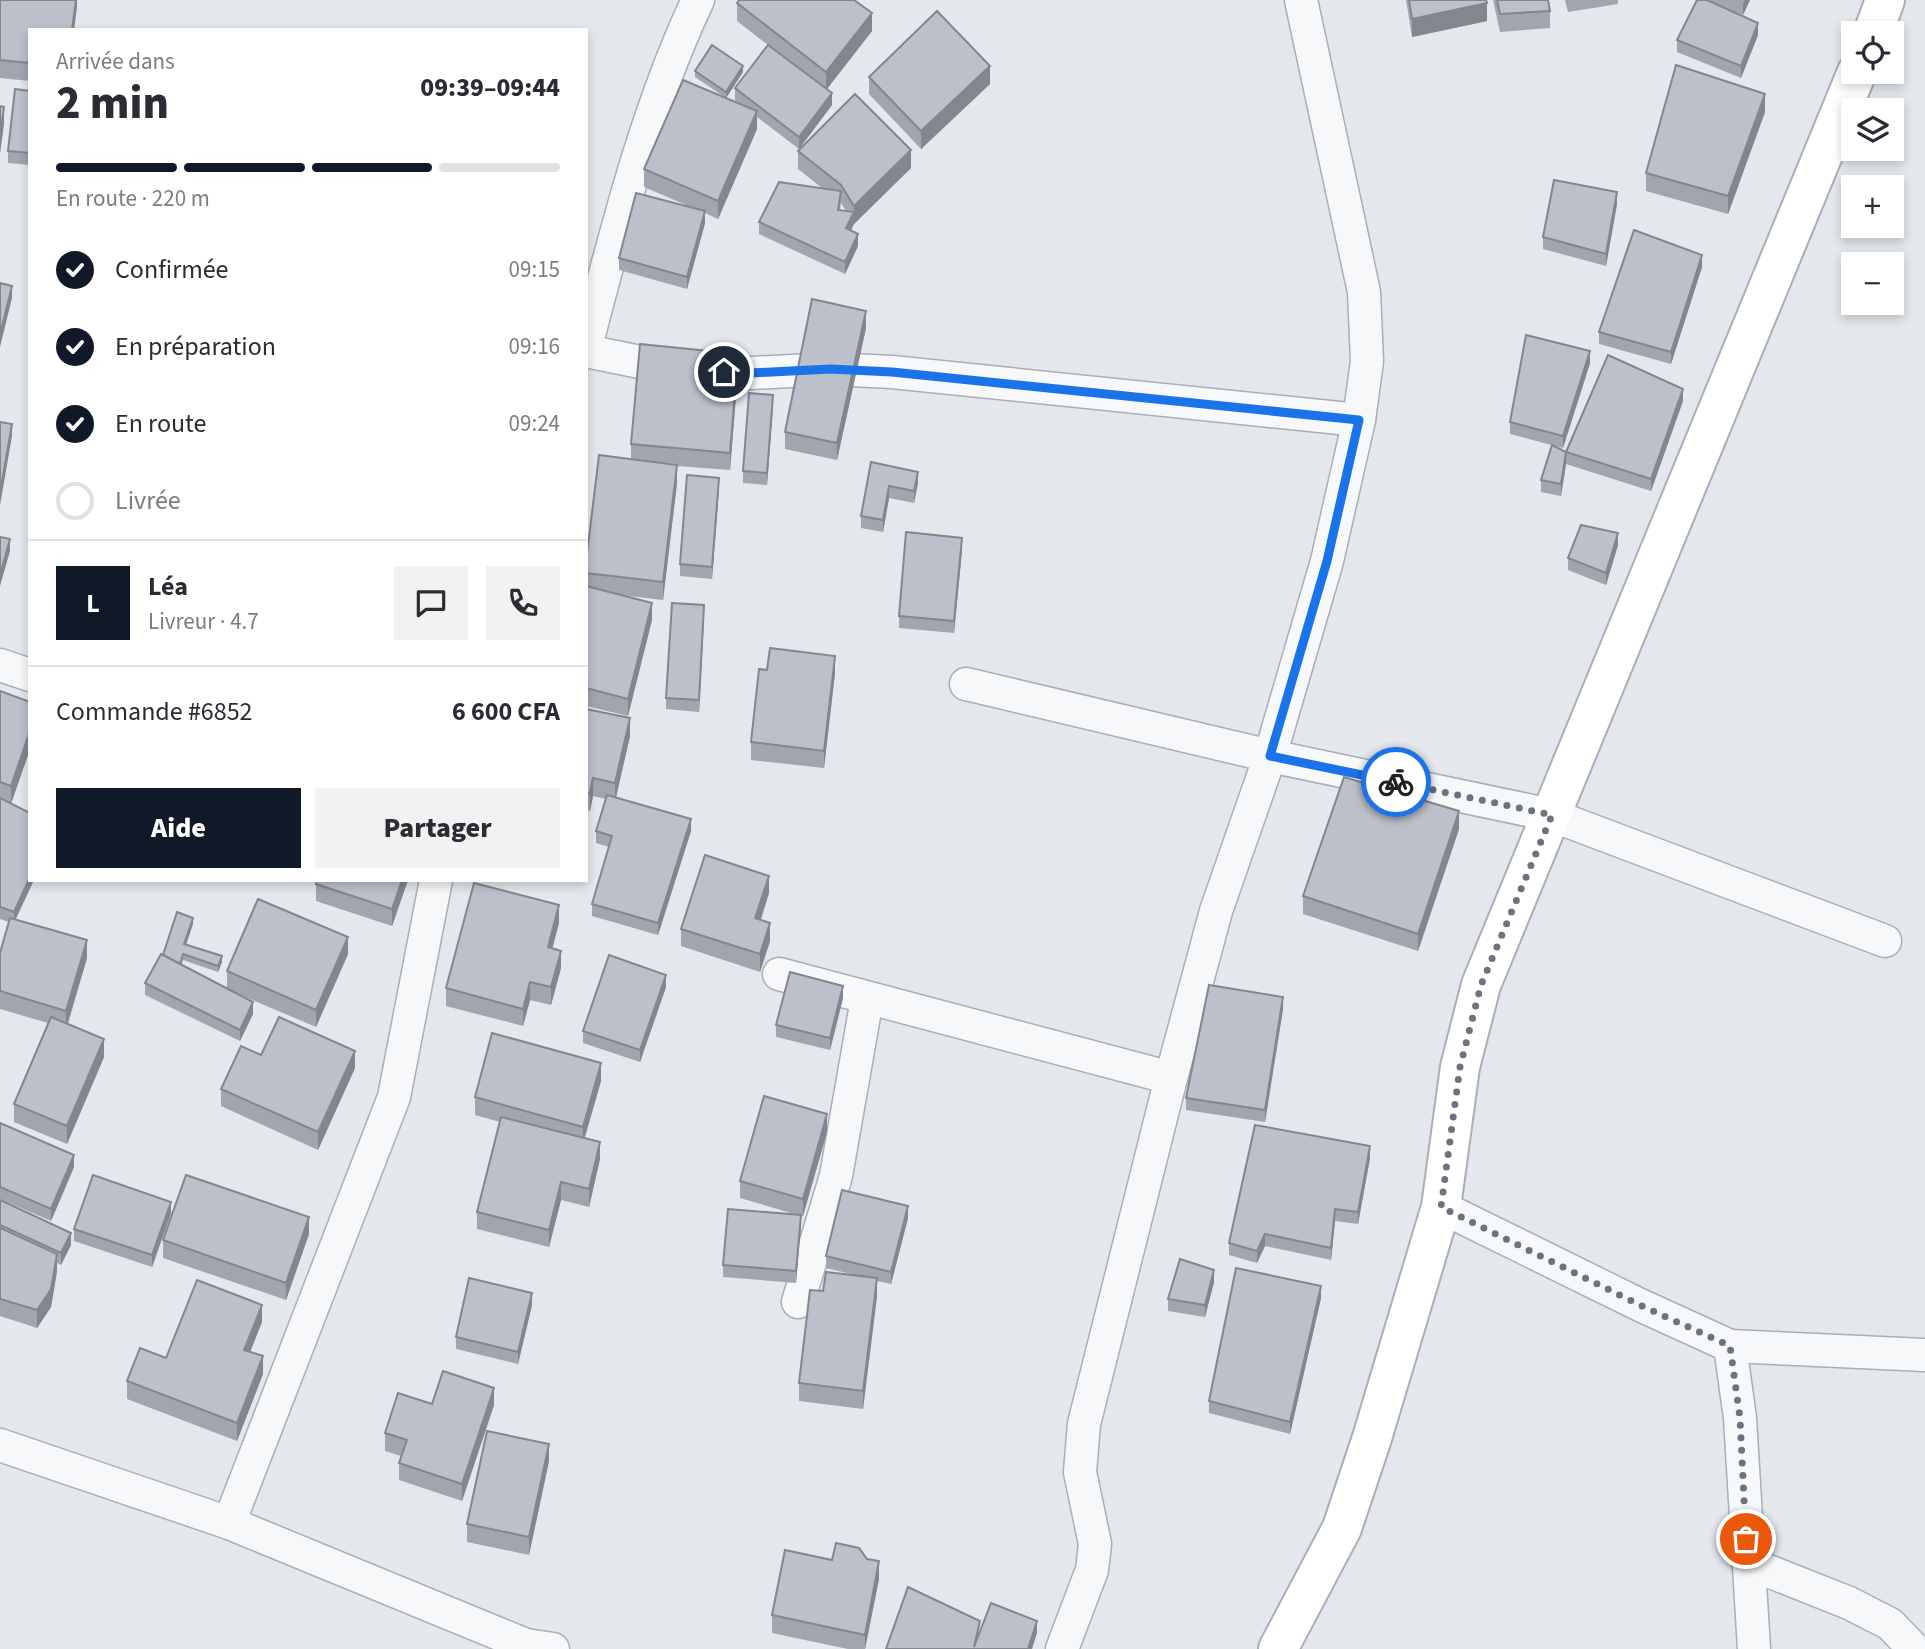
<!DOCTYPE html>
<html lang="fr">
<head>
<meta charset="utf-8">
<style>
	body { margin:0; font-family:"Source Sans 3",sans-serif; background:#f2f2f3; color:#2b2b33; height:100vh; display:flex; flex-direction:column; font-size:26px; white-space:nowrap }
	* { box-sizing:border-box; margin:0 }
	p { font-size:23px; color:#7c7c81 }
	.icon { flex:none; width:38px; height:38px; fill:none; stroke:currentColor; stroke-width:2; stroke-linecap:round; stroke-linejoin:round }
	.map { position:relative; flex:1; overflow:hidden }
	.details { position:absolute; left:28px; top:28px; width:560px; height:854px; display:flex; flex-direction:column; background:#fff; border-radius:0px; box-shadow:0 4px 10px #0003 }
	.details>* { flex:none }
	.tools { position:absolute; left:1841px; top:21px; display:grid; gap:14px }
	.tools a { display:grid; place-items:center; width:63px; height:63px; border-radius:0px; background:#fff; box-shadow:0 4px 10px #0003; font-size:35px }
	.pin { position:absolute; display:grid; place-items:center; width:60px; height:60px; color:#fff; margin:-30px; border:4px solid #fff; border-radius:50%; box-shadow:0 2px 7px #0007 }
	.courier { position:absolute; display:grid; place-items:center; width:70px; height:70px; margin:-35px; border:5px solid #1a73e8; border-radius:50%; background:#fff; color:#222; box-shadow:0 2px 9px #0007 }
	.summary em { font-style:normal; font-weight:800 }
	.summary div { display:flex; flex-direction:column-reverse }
	.summary { display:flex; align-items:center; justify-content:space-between; height:119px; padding:0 28px }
	h1 { font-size:46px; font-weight:800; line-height:52px }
	.bar { display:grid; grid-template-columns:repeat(4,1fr); gap:10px 7px; align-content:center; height:84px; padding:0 28px }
	.bar i { height:9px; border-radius:5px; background:#e1e1e2 }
	.bar .active { background:#111827 }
	.bar p { grid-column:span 4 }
	.line { display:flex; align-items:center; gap:18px; padding:0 28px; border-top:2px solid #e1e1e2 }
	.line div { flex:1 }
	.round { display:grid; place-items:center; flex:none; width:74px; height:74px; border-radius:0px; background:#f2f2f3 }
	ol { padding:0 28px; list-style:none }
	li { display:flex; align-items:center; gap:21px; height:77px }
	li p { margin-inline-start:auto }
	li .icon { padding:7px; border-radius:50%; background:#111827; color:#fff; stroke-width:4 }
	li:last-child { color:#7c7c81 }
	li i { width:38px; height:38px; border:4px solid #e1e1e2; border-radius:50% }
	.button { display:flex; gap:14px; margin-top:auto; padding:14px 28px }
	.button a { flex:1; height:80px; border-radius:0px; background:#111827; color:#fff; font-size:28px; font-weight:800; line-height:80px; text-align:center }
	.button a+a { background:#f2f2f3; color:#2b2b33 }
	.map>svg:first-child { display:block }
</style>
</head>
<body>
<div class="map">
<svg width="1925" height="1649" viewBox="0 0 1925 1649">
	<rect width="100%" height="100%" fill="#e4e7ec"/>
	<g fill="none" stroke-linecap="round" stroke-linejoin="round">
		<defs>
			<g id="street">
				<path d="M586,346C617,229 646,110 698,0"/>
				<path d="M586,351L640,362L709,372L751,373L830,369L892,372L1359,420"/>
				<path d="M0,665L30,675"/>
				<path d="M966,684L1270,756L1551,815L1885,941"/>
				<path d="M779,974L1171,1078"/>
				<path d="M1441,1207L1640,1305L1730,1346L1740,1418L1754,1649"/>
				<path d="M798,1302L836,1176L867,999"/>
				<path d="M1730,1346L1925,1355"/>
				<path d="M0,1445L229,1523L526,1645L553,1649"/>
				<path d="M229,1523L394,1097L436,880"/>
				<path d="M1748,1563L1849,1603L1890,1624L1914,1649"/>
				<path d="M1062,1649L1092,1570L1095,1544L1080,1472L1084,1424L1171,1078L1216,911L1270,756L1327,561L1359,420L1367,361L1364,292L1301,0"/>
			</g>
			<g id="secondary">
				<path d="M1873,33L1885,0"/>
				<path d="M1278,1649L1342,1528L1372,1438L1441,1207L1460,1067L1481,985L1857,72"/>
			</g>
		</defs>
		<use href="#street" stroke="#a9aeb7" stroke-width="35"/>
		<use href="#secondary" stroke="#a9aeb7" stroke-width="42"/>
		<use href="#street" stroke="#f7f8fa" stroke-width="32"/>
		<use href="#secondary" stroke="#fff" stroke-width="38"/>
	</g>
	<g fill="#a1a5ae" fill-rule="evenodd">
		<path d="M0,0H77V7L30,30V81L0,78Z"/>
		<path d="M1406,0H1486L1487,21L1412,37Z"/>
		<path d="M1493,0H1548L1550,11V28L1500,32Z"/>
		<path d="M1565,0H1618V4L1568,12Z"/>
		<path d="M1697,0H1750L1743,15L1726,8L1758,35L1741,78L1677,52V40Z"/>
		<path d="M737,3L872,31L827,89L832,105L799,149L757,117V129L718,219L705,213V223L687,289L619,270V258L693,208L644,187V169L740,104L735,100V88L768,45L737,21Z"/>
		<path d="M695,71L743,72L726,98L695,77Z"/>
		<path d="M869,77L990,84L921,149L869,94Z"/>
		<path d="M30,91V165L8,163V151Z"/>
		<path d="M1765,112L1728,214L1646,191V173Z"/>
		<path d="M798,151L911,168L854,224L851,230L858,246L845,274L759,234V222L822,188L798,169ZM841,203L846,211L840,210Z"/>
		<path d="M1617,204L1606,266L1543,249V237Z"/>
		<path d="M1702,267L1671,364L1599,344V332Z"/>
		<path d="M866,328L837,460L785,449V432Z"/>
		<path d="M1590,363L1563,448L1510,434V422Z"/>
		<path d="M738,371L730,470L677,466V483L663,600L621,595L652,620L628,716L586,706V562L631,459V444Z"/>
		<path d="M1683,401L1651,491L1566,464L1561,496L1541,492V480L1566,452Z"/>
		<path d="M773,406L767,485L743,483V471Z"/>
		<path d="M871,462L918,483L914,503L889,498L883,532L861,528V516Z"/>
		<path d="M719,489L712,579L680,576V564Z"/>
		<path d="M1618,545L1606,585L1568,570V558Z"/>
		<path d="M962,550L954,633L899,628V616Z"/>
		<path d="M704,617L699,712L666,709V698Z"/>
		<path d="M835,673L824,768L751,760V742Z"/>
		<path d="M0,691L30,702V749L11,803L15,920L87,958L68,1024L104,1057L67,1144L14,1122V1104L48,1023L0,1009V953L9,922L0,919Z"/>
		<path d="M586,709L630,736L616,798L691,831L658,935L592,916V904L609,847L596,843V831L606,799L593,796L590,811L586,810Z"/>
		<path d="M1459,829L1418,951L1303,914V896Z"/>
		<path d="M317,880H408L392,926L316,901V884Z"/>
		<path d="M769,893L761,920L770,941L760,972L681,946V929Z"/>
		<path d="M559,923L552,948L561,968L551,1005L530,1000L523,1026L446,1006V988Z"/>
		<path d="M193,924L186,945L222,962L218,972L183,960L182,965L227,988V971L348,954L316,1027L236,993L253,1014L240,1041L145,995V983L163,955Z"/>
		<path d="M666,987L640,1062L583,1043V1031Z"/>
		<path d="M843,998L830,1050L776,1037V1025Z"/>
		<path d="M1283,1009L1265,1122L1186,1110V1098Z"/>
		<path d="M261,1055L355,1068L318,1150L221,1106V1089Z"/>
		<path d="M601,1081L584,1138L600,1159L589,1207L561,1200L549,1247L477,1229V1212L500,1122L475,1115V1097Z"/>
		<path d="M0,1123L74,1167L51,1221L0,1199Z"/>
		<path d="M827,1132L803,1216H801L796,1283L723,1277V1265L798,1215L740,1198V1181Z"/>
		<path d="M1370,1158L1358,1224L1335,1221L1331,1260L1265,1246L1257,1263L1229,1255V1243Z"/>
		<path d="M0,1200L71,1245L61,1265L57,1263V1271L51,1307L37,1328L0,1316Z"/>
		<path d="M171,1213L152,1267L74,1241V1229Z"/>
		<path d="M908,1218L891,1284L877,1281V1296L863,1409L799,1401V1383L823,1291L855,1275L826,1268V1256Z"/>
		<path d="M309,1234L286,1300L163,1258V1240Z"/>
		<path d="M1214,1282L1205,1317L1168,1311V1299Z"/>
		<path d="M1321,1298L1290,1434L1209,1413V1401Z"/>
		<path d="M532,1305L518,1364L456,1349V1337Z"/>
		<path d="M262,1322L250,1352L263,1374L237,1441L127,1399V1381L166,1358Z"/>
		<path d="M432,1404L494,1405L462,1501L399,1480V1463L401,1456L385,1451V1433Z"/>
		<path d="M549,1461L529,1555L467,1542V1524Z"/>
		<path d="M832,1560L879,1579L865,1649H848L772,1633V1615Z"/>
	</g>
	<g fill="#83868d">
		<path d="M76,0H77V7L74,30H72Z"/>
		<path d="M1745,0H1750L1743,15V3Z"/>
		<path d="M1487,3V21L1412,37V19Z"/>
		<path d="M872,13V31L826,90V72Z"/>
		<path d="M1758,23V35L1741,78V66Z"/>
		<path d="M743,66V72L726,98V92Z"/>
		<path d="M990,66V84L921,149V131Z"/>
		<path d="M832,93V105L799,149V137Z"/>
		<path d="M1765,94V112L1728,214V196Z"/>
		<path d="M4,107V124L0,154V137Z"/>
		<path d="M757,111V129L718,219V201Z"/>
		<path d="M911,150V168L854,224V206Z"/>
		<path d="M1617,192V204L1606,266V254Z"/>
		<path d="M705,211V223L687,289V277Z"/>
		<path d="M854,212V224L846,240V228Z"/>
		<path d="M858,234V246L845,274V262Z"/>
		<path d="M1702,255V267L1671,364V352Z"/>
		<path d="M12,286V298L0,347V335Z"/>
		<path d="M866,311V328L837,460V443Z"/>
		<path d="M1590,351V363L1563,448V436Z"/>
		<path d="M738,354V371L730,470V453Z"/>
		<path d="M1683,389V401L1651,491V479Z"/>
		<path d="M773,395V406L767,485V473Z"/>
		<path d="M12,424V436L0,505V493Z"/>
		<path d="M1566,452V464L1561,496V484Z"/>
		<path d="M677,465V483L663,600V582Z"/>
		<path d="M918,472V483L914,503V491Z"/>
		<path d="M719,478V489L712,579V567Z"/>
		<path d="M889,486V498L883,532V520Z"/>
		<path d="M1618,533V545L1606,585V573Z"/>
		<path d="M962,538V550L954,633V621Z"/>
		<path d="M10,539V551L0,586V575Z"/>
		<path d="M652,603V620L628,716V699Z"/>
		<path d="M704,605V617L699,712V700Z"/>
		<path d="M835,656V673L824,768V751Z"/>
		<path d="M630,718V736L615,801V783Z"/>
		<path d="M30,731V749L11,804V786Z"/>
		<path d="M593,778V796L590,811V793Z"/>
		<path d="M1459,811V829L1418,951V934Z"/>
		<path d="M691,819V831L658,935V923Z"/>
		<path d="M769,876V893L755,936V918Z"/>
		<path d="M30,877V880H34L14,923V912Z"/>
		<path d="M402,880H408L392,926V909Z"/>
		<path d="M559,905V923L548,965V947Z"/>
		<path d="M193,918V924L184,950V944Z"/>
		<path d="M770,923V941L760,972V954Z"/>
		<path d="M348,937V954L316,1027V1010Z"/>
		<path d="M87,940V958L66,1028V1011Z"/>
		<path d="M561,951V968L551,1005V987Z"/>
		<path d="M222,956V962L218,972V966Z"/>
		<path d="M666,975V987L640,1062V1050Z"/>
		<path d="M530,982V1000L523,1026V1009Z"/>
		<path d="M843,986V998L830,1050V1038Z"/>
		<path d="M1283,997V1009L1265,1122V1110Z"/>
		<path d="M253,1002V1014L240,1041V1030Z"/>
		<path d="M104,1039V1057L67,1144V1126Z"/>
		<path d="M355,1051V1068L318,1150V1132Z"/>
		<path d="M601,1063V1081L583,1144V1127Z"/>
		<path d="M827,1114V1132L803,1216V1199Z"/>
		<path d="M600,1142V1159L589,1207V1189Z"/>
		<path d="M1370,1146V1158L1358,1224V1212Z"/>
		<path d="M74,1155V1167L51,1221V1209Z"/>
		<path d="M561,1182V1200L549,1247V1230Z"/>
		<path d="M171,1202V1213L152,1267V1255Z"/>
		<path d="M908,1206V1218L891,1284V1272Z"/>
		<path d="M1335,1209V1221L1331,1260V1248Z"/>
		<path d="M801,1215V1227L796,1283V1271Z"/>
		<path d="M309,1217V1234L286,1300V1283Z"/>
		<path d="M71,1233V1245L61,1265V1253Z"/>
		<path d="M1265,1234V1246L1257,1263V1251Z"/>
		<path d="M57,1254V1271L51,1307L37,1328V1310Z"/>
		<path d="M1214,1270V1282L1205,1317V1305Z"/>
		<path d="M877,1278V1296L863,1409V1391Z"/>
		<path d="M1321,1286V1298L1290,1434V1422Z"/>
		<path d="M532,1293V1305L518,1364V1352Z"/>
		<path d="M262,1305V1322L244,1367V1350Z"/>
		<path d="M263,1356V1374L237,1441V1423Z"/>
		<path d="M494,1388V1405L462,1501V1484Z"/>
		<path d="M549,1444V1461L529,1555V1537Z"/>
		<path d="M879,1561V1579L865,1649V1635Z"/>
		<path d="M1037,1621V1633L1032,1649H1028Z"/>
	</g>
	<g fill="#bbc0ca" stroke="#83868d" stroke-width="2">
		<path d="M0,0H76L72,30H30V63L0,60Z"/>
		<path d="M739,0H854L872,13L826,72L737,3Z"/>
		<path d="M1409,0H1486L1487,3L1412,19Z"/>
		<path d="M1497,0H1548L1550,11L1500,14Z"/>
		<path d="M1697,0H1707L1758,23L1741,66L1677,40Z"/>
		<path d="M937,11L990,66L921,131L869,77Z"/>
		<path d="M712,45L743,66L726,92L695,71Z"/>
		<path d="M768,45L832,93L799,137L735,88Z"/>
		<path d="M1676,65L1765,94L1728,196L1646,173Z"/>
		<path d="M683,80L757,111L718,201L644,169Z"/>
		<path d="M15,89L30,91V153L8,151Z"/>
		<path d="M855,94L911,150L854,206L841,185L798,151Z"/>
		<path d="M0,106L4,107L0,137Z"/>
		<path d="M1554,180L1617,192L1606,254L1543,237Z"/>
		<path d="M779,182L841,191L838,210L854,212L846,228L858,234L845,262L759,222Z"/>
		<path d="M636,193L705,211L687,277L619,258Z"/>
		<path d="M1634,230L1702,255L1671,352L1599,332Z"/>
		<path d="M0,283L12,286L0,335Z"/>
		<path d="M812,299L866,311L837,443L785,432Z"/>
		<path d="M1526,335L1590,351L1563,436L1510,422Z"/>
		<path d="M640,344L738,354L730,453L631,444Z"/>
		<path d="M1608,355L1683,389L1651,479L1566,452Z"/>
		<path d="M749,393L773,395L767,473L743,471Z"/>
		<path d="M0,422L12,424L0,493Z"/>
		<path d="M1552,445L1566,452L1561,484L1541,480Z"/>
		<path d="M599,455L677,465L663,582L586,573V562Z"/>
		<path d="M871,462L918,472L914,491L889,486L883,520L861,516Z"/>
		<path d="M687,475L719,478L712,567L680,564Z"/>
		<path d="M1581,525L1618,533L1606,573L1568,558Z"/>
		<path d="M906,532L962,538L954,621L899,616Z"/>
		<path d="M0,537L10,539L0,575Z"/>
		<path d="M586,586L652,603L628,699L586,688Z"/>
		<path d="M672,603L704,605L699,700L666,698Z"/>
		<path d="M770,648L835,656L824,751L751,742L759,669L767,670Z"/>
		<path d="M0,691L30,702V731L11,786L0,782Z"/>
		<path d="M586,709L630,718L615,783L593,778L590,793L586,792Z"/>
		<path d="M1344,777L1459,811L1418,934L1303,896Z"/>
		<path d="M607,795L691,819L658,923L592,904L612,836L596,831Z"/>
		<path d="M0,798L30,813V877L14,912L0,907Z"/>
		<path d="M705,855L769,876L755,918L770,923L760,954L681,929Z"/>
		<path d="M317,880H402L392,909L316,884Z"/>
		<path d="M474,883L559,905L548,947L561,951L551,987L530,982L523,1009L446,988Z"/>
		<path d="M258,899L348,937L316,1010L227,971Z"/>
		<path d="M177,912L193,918L184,944L222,956L218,966L183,954L180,964L163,955Z"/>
		<path d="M10,918L87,940L66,1011L0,991V953Z"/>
		<path d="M161,954L253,1002L240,1030L145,983Z"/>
		<path d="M609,955L666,975L640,1050L583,1031Z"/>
		<path d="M790,972L843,986L830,1038L776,1025Z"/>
		<path d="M1209,985L1283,997L1265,1110L1186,1098Z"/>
		<path d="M51,1017L104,1039L67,1126L14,1104Z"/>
		<path d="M279,1017L355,1051L318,1132L221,1089L241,1046L261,1055Z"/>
		<path d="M492,1033L601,1063L583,1127L475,1097Z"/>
		<path d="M764,1096L827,1114L803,1199L740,1181Z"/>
		<path d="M501,1117L600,1142L589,1189L561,1182L549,1230L477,1212Z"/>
		<path d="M0,1123L74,1155L51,1209L0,1187Z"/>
		<path d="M1255,1125L1370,1146L1358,1212L1335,1209L1331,1248L1265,1234L1257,1251L1229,1243Z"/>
		<path d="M93,1175L171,1202L152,1255L74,1229Z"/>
		<path d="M186,1175L309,1217L286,1283L163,1240Z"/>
		<path d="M842,1190L908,1206L891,1272L826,1256Z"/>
		<path d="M0,1200L71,1233L61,1253L0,1225Z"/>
		<path d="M728,1209L801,1215L796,1271L723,1265Z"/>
		<path d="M0,1228L57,1254L51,1289L37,1310L0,1299Z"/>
		<path d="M1180,1259L1214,1270L1205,1305L1168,1299Z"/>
		<path d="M1236,1268L1321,1286L1290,1422L1209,1401Z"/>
		<path d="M826,1272L877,1278L863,1391L799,1383L810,1290L823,1291Z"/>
		<path d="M469,1278L532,1293L518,1352L456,1337Z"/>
		<path d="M197,1280L262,1305L244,1350L263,1356L237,1423L127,1381L140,1348L166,1358Z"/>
		<path d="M443,1371L494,1388L462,1484L399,1463L407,1440L385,1433L398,1393L432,1404Z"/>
		<path d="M487,1431L549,1444L529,1537L467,1524Z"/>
		<path d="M836,1543L859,1548L867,1559L879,1561L865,1635L772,1615L785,1550L832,1560Z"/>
		<path d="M908,1587L980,1621L974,1647L991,1603L1037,1621L1028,1649H886Z"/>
	</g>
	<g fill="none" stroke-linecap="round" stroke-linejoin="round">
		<path stroke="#6c737f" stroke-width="7" stroke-dasharray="0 12.6" d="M1396,782L1552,815L1481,985L1460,1067L1441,1207L1640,1305L1730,1346L1740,1418L1746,1539"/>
		<path stroke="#1a73e8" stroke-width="9" d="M724,372L751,373L830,369L892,372L1359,420L1327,561L1270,756L1396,782"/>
	</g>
</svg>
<div class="tools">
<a><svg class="icon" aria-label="locate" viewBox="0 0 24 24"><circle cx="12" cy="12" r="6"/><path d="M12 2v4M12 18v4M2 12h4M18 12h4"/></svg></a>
<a><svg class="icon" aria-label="layers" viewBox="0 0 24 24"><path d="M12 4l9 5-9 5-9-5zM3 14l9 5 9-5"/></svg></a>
<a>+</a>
<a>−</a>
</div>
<div class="pin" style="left:1746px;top:1539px;background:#ea580c"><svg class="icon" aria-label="bag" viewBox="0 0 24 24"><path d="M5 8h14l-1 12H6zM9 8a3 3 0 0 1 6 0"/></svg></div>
<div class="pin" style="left:724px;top:372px;background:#1f2937"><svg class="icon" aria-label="home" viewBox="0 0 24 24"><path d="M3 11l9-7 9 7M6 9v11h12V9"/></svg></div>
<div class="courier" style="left:1396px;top:782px"><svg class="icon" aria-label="bike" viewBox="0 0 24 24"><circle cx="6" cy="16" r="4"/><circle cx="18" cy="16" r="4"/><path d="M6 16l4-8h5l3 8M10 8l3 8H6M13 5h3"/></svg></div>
<section class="details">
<div class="summary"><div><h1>2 min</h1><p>Arrivée dans</p></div><em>09:39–09:44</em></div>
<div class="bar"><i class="active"></i><i class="active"></i><i class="active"></i><i></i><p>En route · 220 m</p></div>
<ol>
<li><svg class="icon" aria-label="check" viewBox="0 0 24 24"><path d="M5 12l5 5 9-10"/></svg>Confirmée<p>09:15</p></li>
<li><svg class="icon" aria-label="check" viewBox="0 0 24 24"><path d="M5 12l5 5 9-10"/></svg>En préparation<p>09:16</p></li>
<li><svg class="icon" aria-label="check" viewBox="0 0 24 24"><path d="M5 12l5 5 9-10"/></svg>En route<p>09:24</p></li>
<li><i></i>Livrée</li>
</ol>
<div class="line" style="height:126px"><b class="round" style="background:#111827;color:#fff">L</b><div><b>Léa</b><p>Livreur · 4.7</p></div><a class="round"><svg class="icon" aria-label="chat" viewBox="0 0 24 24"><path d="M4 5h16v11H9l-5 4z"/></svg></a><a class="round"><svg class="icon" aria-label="phone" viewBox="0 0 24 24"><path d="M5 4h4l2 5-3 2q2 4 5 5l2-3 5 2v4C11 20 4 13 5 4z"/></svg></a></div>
<div class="line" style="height:91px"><div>Commande #6852</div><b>6 600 CFA</b></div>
<div class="button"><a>Aide</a><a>Partager</a></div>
</section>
</div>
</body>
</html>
